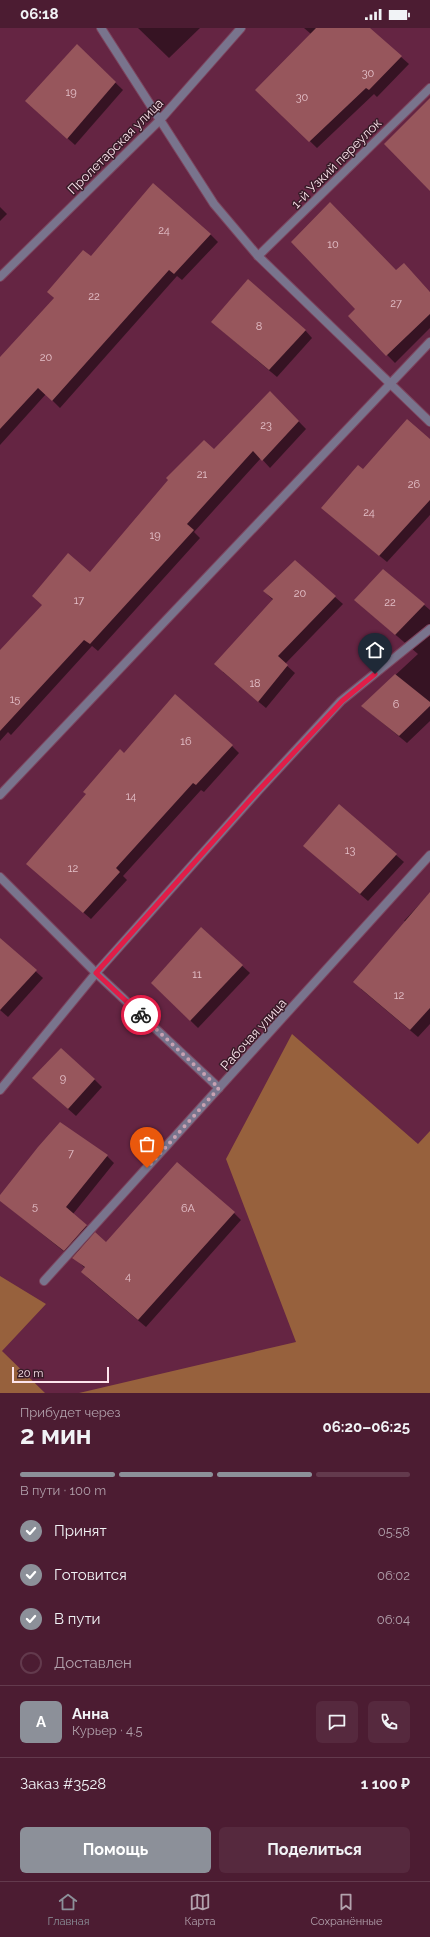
<!DOCTYPE html>
<html lang="ru">
<head>
<meta charset="utf-8">
<style>
	body { margin:0; font-family:Raleway,sans-serif; background:#56293e; color:#f1f3f6; height:100vh; display:flex; flex-direction:column; font-size:15px; white-space:nowrap }
	* { box-sizing:border-box; margin:0 }
	p { font-size:13px; color:#b2a1ac }
	.icon { flex:none; width:22px; height:22px; fill:none; stroke:currentColor; stroke-width:2; stroke-linecap:round; stroke-linejoin:round }
	.map { position:relative; height:1365px; overflow:hidden }
	.panel { display:flex; flex-direction:column; background:#4c1c32; flex:1 }
	.panel>* { flex:none }
	.scale { position:absolute; left:12px; bottom:10px; width:97px; box-sizing:border-box; padding-left:4px; border:2px solid #fde4ed; border-top:0; font-size:11px; line-height:14px; white-space:nowrap; color:#fde4ed; -webkit-text-stroke:3px #381b28; paint-order:stroke }
	.pin { position:absolute; display:grid; place-items:center; width:34px; height:34px; color:#fff; margin:-41px -17px; border-radius:50% 50% 50% 0; rotate:-45deg; box-shadow:0 0 4px #0007 }
	.pin .icon { rotate:45deg }
	.courier { position:absolute; display:grid; place-items:center; width:40px; height:40px; margin:-20px; border:3px solid #e11d48; border-radius:50%; background:#fff; color:#222; box-shadow:0 1px 5px #0007 }
	.headline em { font-style:normal; font-weight:700 }
	.headline div { display:flex; flex-direction:column-reverse }
	.headline { display:flex; align-items:center; justify-content:space-between; height:68px; padding:0 20px }
	h1 { font-size:26px; font-weight:700; line-height:30px }
	.bar { display:grid; grid-template-columns:repeat(4,1fr); gap:6px 4px; align-content:center; height:48px; padding:0 20px }
	.bar i { height:5px; border-radius:3px; background:#633a4d }
	.bar .active { background:#8c9099 }
	.bar p { grid-column:span 4 }
	.line { display:flex; align-items:center; gap:10px; padding:0 20px; border-top:1px solid #633a4d }
	.line div { flex:1 }
	.round { display:grid; place-items:center; flex:none; width:42px; height:42px; border-radius:6px; background:#56293e }
	ol { padding:0 20px; list-style:none }
	li { display:flex; align-items:center; gap:12px; height:44px }
	li p { margin-inline-start:auto }
	li .icon { padding:4px; border-radius:50%; background:#8c9099; color:#fff; stroke-width:4 }
	li:last-child { color:#b2a1ac }
	li i { width:22px; height:22px; border:2px solid #633a4d; border-radius:50% }
	.button { display:flex; gap:8px; margin-top:auto; padding:8px 20px }
	.button a { flex:1; height:46px; border-radius:6px; background:#8c9099; color:#fff; font-size:16px; font-weight:700; line-height:46px; text-align:center }
	.button a+a { background:#56293e; color:#f1f3f6 }
	.status { display:flex; justify-content:space-between; align-items:center; height:28px; padding:0 20px; background:#4c1c32; direction:ltr }
	.status svg { height:11px; fill:currentColor }
	.menu { display:flex; justify-content:space-around; align-items:center; height:56px; border-top:1px solid #633a4d; background:#4c1c32; font-size:11px; color:#b2a1ac }
	.menu a { display:grid; justify-items:center; gap:2px }
	.menu .active { color:#8c9099 }
	.map>svg:first-child { display:block }
</style>
</head>
<body>
<div class="status"><b>06:18</b><svg viewBox="0 0 49 12"><path d="M0 12V9h3v3zM5 12V6h3v6zM10 12V3h3v9zM15 12V0h3v12zM26 1h20v11H26zM47 4h2v5h-2z"/></svg></div>
<div class="map">
<svg width="430" height="1365" viewBox="0 0 430 1365">
	<rect width="100%" height="100%" fill="#652543"/>
	<g fill="#97613d">
		<path d="M292,1006L418,1116L430,1103V1365H79L296,1314L226,1131Z"/>
		<path d="M0,1248L46,1276L2,1323L45,1365H0Z"/>
	</g>
	<g fill="#0007">
		<path d="M138,0H200L169,30Z"/>
		<path d="M304,0H368L409,36L377,69L374,66L317,120L257,62L311,6Z"/>
		<path d="M77,18L123,62L75,117L34,80Z"/>
		<path d="M0,179L7,186L0,193Z"/>
		<path d="M210,206L218,214L182,252L177,248L60,380L46,366L0,417V330L55,271L48,264L91,229Z"/>
		<path d="M397,243L430,264V300L395,335L349,288Z"/>
		<path d="M220,301L305,302L312,310L277,349Z"/>
		<path d="M270,364L306,401L270,440L261,430L194,504L200,510L98,623L92,618L11,707L8,704L0,713V623L90,545L214,422Z"/>
		<path d="M430,412V487L387,534L330,487L363,443Z"/>
		<path d="M295,534L343,576L285,636L295,645L266,680L223,644L273,572L264,563Z"/>
		<path d="M383,542L430,582V693L407,715L362,678L418,626L363,579Z"/>
		<path d="M232,718L239,725L204,764L201,762L123,848L127,852L91,891L27,836L87,766L124,727Z"/>
		<path d="M304,818L396,827L404,834L368,873Z"/>
		<path d="M430,865V996L418,1009L361,961L406,894L404,893Z"/>
		<path d="M202,901L250,945L198,1000L152,955Z"/>
		<path d="M0,911L43,950L8,989L0,982Z"/>
		<path d="M33,1050L94,1051L102,1059L76,1088Z"/>
		<path d="M107,1128L114,1135L73,1186L106,1215L234,1185L241,1192L146,1299L89,1251L82,1244L85,1240L73,1229L72,1230L0,1172V1168Z"/>
	</g>
	<g fill="#97565c">
		<path d="M316,0H370L402,28L369,62L366,60L309,114L255,62Z"/>
		<path d="M77,16L116,54L67,111L25,73Z"/>
		<path d="M430,70V163L384,116Z"/>
		<path d="M153,155L211,206L174,246L169,242L52,373L38,360L0,401V329L54,270L47,264L83,222L91,228Z"/>
		<path d="M330,174L396,242L404,235L430,264V286L386,328L348,288L355,281L291,214Z"/>
		<path d="M248,251L306,302L269,342L211,294Z"/>
		<path d="M270,363L299,393L262,433L253,423L187,496L194,502L90,616L84,612L0,703V622L42,577L32,568L68,525L90,544L168,452L166,450L204,412L214,421Z"/>
		<path d="M407,391L430,411V472L379,528L321,480L358,437L363,441Z"/>
		<path d="M295,532L336,568L278,628L288,637L258,674L214,636L273,571L263,563Z"/>
		<path d="M383,541L425,576L395,607L354,572Z"/>
		<path d="M395,646L430,674V678L399,708L361,678Z"/>
		<path d="M175,666L233,717L196,757L193,755L116,840L120,844L83,885L26,836L86,766L83,764L120,721L124,725Z"/>
		<path d="M339,776L397,826L360,866L303,818Z"/>
		<path d="M430,864V980L410,1002L353,954Z"/>
		<path d="M201,899L243,937L190,993L151,955Z"/>
		<path d="M0,910L37,942L0,982Z"/>
		<path d="M61,1020L95,1051L68,1081L32,1050Z"/>
		<path d="M60,1094L108,1127L66,1179L87,1197L64,1223L0,1173V1167L38,1119Z"/>
		<path d="M177,1134L235,1184L138,1292L81,1244L85,1239L72,1230L95,1204L106,1214Z"/>
	</g>
	<g fill="none" stroke-linecap="round" stroke-linejoin="round">
		<defs>
			<g id="street">
				<path d="M101,0L214,176L258,228L430,394"/>
				<path d="M258,228L430,60"/>
				<path d="M0,249L160,92L241,0"/>
				<path d="M0,767L430,314"/>
				<path d="M0,849L96,945L219,1060"/>
				<path d="M0,1062L96,945L258,763L341,673L430,601"/>
				<path d="M44,1253L430,827"/>
			</g>
		</defs>
		<use href="#street" stroke="#7d445e" stroke-width="10"/>
		<use href="#street" stroke="#79748d" stroke-width="8"/>
	</g>
	<g fill="none" stroke-linecap="round" stroke-linejoin="round">
		<path stroke="#c8a1b2" stroke-width="4" stroke-dasharray="0 7.2" d="M141,987L219,1060L147,1140"/>
		<path stroke="#e11d48" stroke-width="5" d="M141,987L96,945L258,763L342,673L375,646"/>
	</g>
	<g text-anchor="middle" stroke-width="3" stroke-linejoin="round" paint-order="stroke">
		<g font-size="11" fill="#e4c0c9">
			<text x="368" y="49">30</text>
			<text x="71" y="68">19</text>
			<text x="302" y="73">30</text>
			<text x="164" y="206">24</text>
			<text x="333" y="220">10</text>
			<text x="94" y="272">22</text>
			<text x="396" y="279">27</text>
			<text x="259" y="302">8</text>
			<text x="46" y="333">20</text>
			<text x="266" y="401">23</text>
			<text x="202" y="450">21</text>
			<text x="414" y="460">26</text>
			<text x="369" y="488">24</text>
			<text x="155" y="511">19</text>
			<text x="300" y="569">20</text>
			<text x="79" y="576">17</text>
			<text x="390" y="578">22</text>
			<text x="255" y="659">18</text>
			<text x="15" y="675">15</text>
			<text x="396" y="680">6</text>
			<text x="186" y="717">16</text>
			<text x="131" y="772">14</text>
			<text x="350" y="826">13</text>
			<text x="73" y="844">12</text>
			<text x="197" y="950">11</text>
			<text x="399" y="971">12</text>
			<text x="63" y="1054">9</text>
			<text x="71" y="1129">7</text>
			<text x="35" y="1182">5</text>
			<text x="188" y="1184">6А</text>
			<text x="128" y="1252">4</text>
		</g>
		<g font-size="13" fill="#fde4ed" stroke="#381b28">
			<text transform="translate(115 118) rotate(-45)" y="5">Пролетарская улица</text>
			<text transform="translate(336 135) rotate(-45)" y="5">1-й Узкий переулок</text>
			<text transform="translate(253 1006) rotate(-48)" y="5">Рабочая улица</text>
		</g>
	</g>
</svg>
<div class="scale">20 m</div>
<div class="pin" style="left:147px;top:1140px;background:#ea580c"><svg class="icon" aria-label="bag" viewBox="0 0 24 24"><path d="M5 8h14l-1 12H6zM9 8a3 3 0 0 1 6 0"/></svg></div>
<div class="pin" style="left:375px;top:646px;background:#1f2937"><svg class="icon" aria-label="home" viewBox="0 0 24 24"><path d="M3 11l9-7 9 7M6 9v11h12V9"/></svg></div>
<div class="courier" style="left:141px;top:987px"><svg class="icon" aria-label="bike" viewBox="0 0 24 24"><circle cx="6" cy="16" r="4"/><circle cx="18" cy="16" r="4"/><path d="M6 16l4-8h5l3 8M10 8l3 8H6M13 5h3"/></svg></div>
</div>
<section class="panel">
<div class="headline"><div><h1>2 мин</h1><p>Прибудет через</p></div><em>06:20–06:25</em></div>
<div class="bar"><i class="active"></i><i class="active"></i><i class="active"></i><i></i><p>В пути · 100 m</p></div>
<ol>
<li><svg class="icon" aria-label="check" viewBox="0 0 24 24"><path d="M5 12l5 5 9-10"/></svg>Принят<p>05:58</p></li>
<li><svg class="icon" aria-label="check" viewBox="0 0 24 24"><path d="M5 12l5 5 9-10"/></svg>Готовится<p>06:02</p></li>
<li><svg class="icon" aria-label="check" viewBox="0 0 24 24"><path d="M5 12l5 5 9-10"/></svg>В пути<p>06:04</p></li>
<li><i></i>Доставлен</li>
</ol>
<div class="line" style="height:72px"><b class="round" style="background:#8c9099;color:#fff">А</b><div><b>Анна</b><p>Курьер · 4.5</p></div><a class="round"><svg class="icon" aria-label="chat" viewBox="0 0 24 24"><path d="M4 5h16v11H9l-5 4z"/></svg></a><a class="round"><svg class="icon" aria-label="phone" viewBox="0 0 24 24"><path d="M5 4h4l2 5-3 2q2 4 5 5l2-3 5 2v4C11 20 4 13 5 4z"/></svg></a></div>
<div class="line" style="height:52px"><div>Заказ #3528</div><b>1 100 ₽</b></div>
<div class="button"><a>Помощь</a><a>Поделиться</a></div>
</section>
<nav class="menu">
<a class="active"><svg class="icon" aria-label="home" viewBox="0 0 24 24"><path d="M3 11l9-7 9 7M6 9v11h12V9"/></svg>Главная</a>
<a><svg class="icon" aria-label="map" viewBox="0 0 24 24"><path d="M3 6l6-2 6 2 6-2v14l-6 2-6-2-6 2zM9 4v14M15 6v14"/></svg>Карта</a>
<a><svg class="icon" aria-label="saved" viewBox="0 0 24 24"><path d="M7 4h10v16l-5-4-5 4z"/></svg>Сохранённые</a>
</nav>
</body>
</html>
